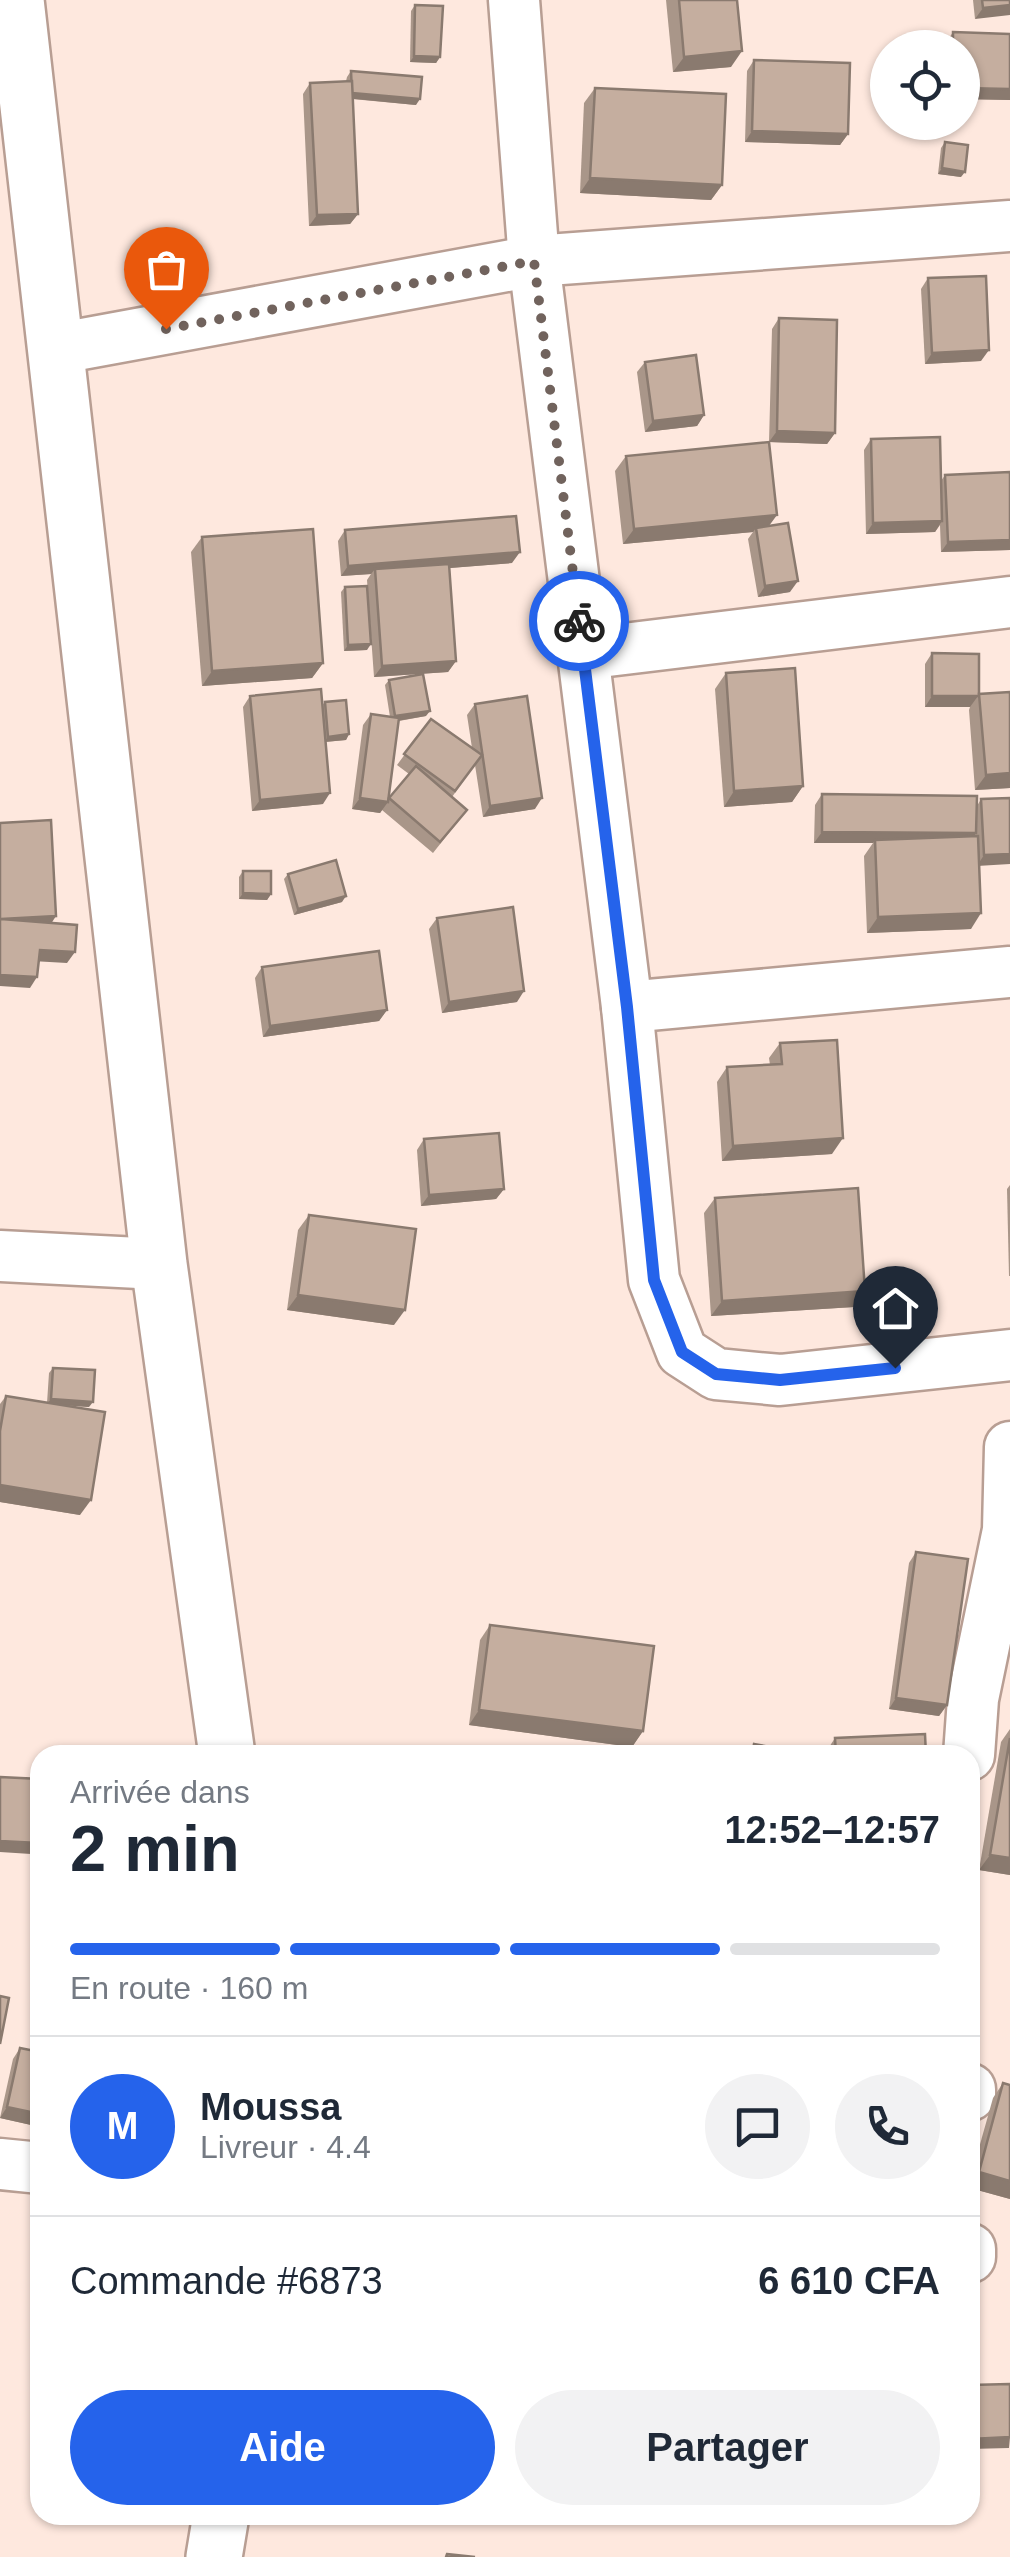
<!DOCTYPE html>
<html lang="fr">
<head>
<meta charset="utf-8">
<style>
	body { margin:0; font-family:Arial,sans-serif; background:#f2f2f3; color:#1f2937; height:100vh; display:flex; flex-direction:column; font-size:38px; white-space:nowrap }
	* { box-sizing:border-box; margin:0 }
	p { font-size:32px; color:#747a83 }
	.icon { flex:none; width:55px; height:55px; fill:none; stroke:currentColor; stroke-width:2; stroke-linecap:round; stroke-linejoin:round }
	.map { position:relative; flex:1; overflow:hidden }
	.drawer { position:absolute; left:30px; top:1745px; width:950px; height:780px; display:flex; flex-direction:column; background:#fff; border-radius:30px; box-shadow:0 2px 8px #0004 }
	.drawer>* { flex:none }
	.buttons { position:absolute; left:870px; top:30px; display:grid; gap:20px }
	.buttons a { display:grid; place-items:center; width:110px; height:110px; border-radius:50%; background:#fff; box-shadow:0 2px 8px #0004; font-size:50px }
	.pin { position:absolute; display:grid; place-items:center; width:85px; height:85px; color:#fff; margin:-102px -42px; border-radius:50% 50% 50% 0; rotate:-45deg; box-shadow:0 0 10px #0007 }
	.pin .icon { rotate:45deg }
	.courier { position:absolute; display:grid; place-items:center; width:100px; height:100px; margin:-50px; border:8px solid #2563eb; border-radius:50%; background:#fff; color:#222; box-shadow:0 2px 12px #0007 }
	.head em { font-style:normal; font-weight:600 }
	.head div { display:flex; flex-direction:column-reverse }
	.head { display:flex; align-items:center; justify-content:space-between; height:170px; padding:0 40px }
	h1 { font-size:65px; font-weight:600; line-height:75px }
	.bar { display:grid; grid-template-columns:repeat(4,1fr); gap:15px 10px; align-content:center; height:120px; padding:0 40px }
	.bar i { height:12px; border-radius:8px; background:#e0e1e3 }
	.bar .on { background:#2563eb }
	.bar p { grid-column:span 4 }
	.line { display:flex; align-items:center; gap:25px; padding:0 40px; border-top:2px solid #e0e1e3 }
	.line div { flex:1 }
	.round { display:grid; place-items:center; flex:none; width:105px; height:105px; border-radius:52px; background:#f2f2f3 }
	.cta { display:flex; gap:20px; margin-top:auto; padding:20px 40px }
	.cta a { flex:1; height:115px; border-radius:60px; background:#2563eb; color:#fff; font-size:40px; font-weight:600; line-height:115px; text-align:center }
	.cta a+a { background:#f2f2f3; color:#1f2937 }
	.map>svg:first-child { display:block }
</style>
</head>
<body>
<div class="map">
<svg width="1010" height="2557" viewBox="0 0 1010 2557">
	<rect width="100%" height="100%" fill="#fee8de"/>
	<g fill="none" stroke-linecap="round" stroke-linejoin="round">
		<defs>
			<g id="street">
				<path d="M514,0L534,261L627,1007L654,1280L682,1352L716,1374L780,1380L1010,1355"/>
				<path d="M55,349L534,261L1010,226"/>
				<path d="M583,654L1010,602"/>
				<path d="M627,1007L1010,972"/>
				<path d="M0,1256L159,1264"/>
				<path d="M969,1755L973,1699L1008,1530L1010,1447"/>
				<path d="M970,2089V2095"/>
				<path d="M0,2164L40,2168"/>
				<path d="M970,2249V2257"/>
			</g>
			<g id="secondary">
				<path d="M16,0L159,1264L227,1755"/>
				<path d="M214,2557L221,2515"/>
			</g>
		</defs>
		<use href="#street" stroke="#b89e93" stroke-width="55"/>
		<use href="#secondary" stroke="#b89e93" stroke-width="60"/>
		<use href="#street" stroke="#fff" stroke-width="50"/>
		<use href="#secondary" stroke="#fff" stroke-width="55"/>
	</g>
	<g fill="#a99689">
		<path d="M666,0H737L731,67L673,72Z"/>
		<path d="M973,0H1010L975,19Z"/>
		<path d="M415,5L440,57L436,63L410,62L411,11Z"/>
		<path d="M953,32L1010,34V100L962,99V48H945L946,43Z"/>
		<path d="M754,60L848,134L840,145L745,142L747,71Z"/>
		<path d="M351,71L416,105L352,99L358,214L350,224L309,226L303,94L310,83L346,81L347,77Z"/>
		<path d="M595,88L722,185L711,200L580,193L584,103Z"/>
		<path d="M945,142L961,177L938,174L941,148Z"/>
		<path d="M928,278L981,361L925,364L921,289Z"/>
		<path d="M779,318L835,433L827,444L769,442V526L790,592L758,597L748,539L753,532L623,544L615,471L626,456L769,442L772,329Z"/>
		<path d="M645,362L704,415L697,426L645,432L637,372Z"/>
		<path d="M871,439L941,481L945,475L1010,550L941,552L940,525L935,532L866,534L864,450Z"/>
		<path d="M345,530L512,563L449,568L456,661L448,672L374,677L367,580L371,574L341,576L338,541Z"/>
		<path d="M202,537L323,663L312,678L202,686L191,552Z"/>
		<path d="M345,587L367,650L344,651L341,592Z"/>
		<path d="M932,653L979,694L1010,788L975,790L969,710L970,707H925V664Z"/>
		<path d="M726,673L803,786L792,802L724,807L715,689Z"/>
		<path d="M389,680L426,716L399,721L388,800L409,774L397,765L431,719L472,748L467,715L475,704L535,809L483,817L475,765L452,797L467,810L433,853L382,810L380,813L352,809L363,725L371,714L390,717L385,685Z"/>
		<path d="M250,696L322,705L325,702L349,734L346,740L325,742L323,804L252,811L243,707Z"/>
		<path d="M822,794L977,806L981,799L1010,798L980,866L971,929L867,933L864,856L873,843H814L815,805Z"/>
		<path d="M243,871L271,894L267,900L239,899V877Z"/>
		<path d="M288,874L342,902L294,915L284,879Z"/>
		<path d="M437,918L517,1002L442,1013L429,929Z"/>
		<path d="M262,967L387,1010L379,1021L263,1037L255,978Z"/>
		<path d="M780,1043L832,1154L722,1161L717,1082L727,1067L770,1065L769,1058Z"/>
		<path d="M424,1139L504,1189L496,1199L421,1206L417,1150Z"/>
		<path d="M1010,1185V1276H1009L1007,1189Z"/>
		<path d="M715,1198L854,1307L711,1316L704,1213Z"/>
		<path d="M309,1215L394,1325L287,1310L298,1230Z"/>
		<path d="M53,1368L89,1407L62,1405L80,1515L0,1502V1404L6,1396L47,1403L49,1373Z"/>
		<path d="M916,1552L947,1705L939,1716L889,1709L909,1563Z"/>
		<path d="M490,1625L643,1731L632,1747L469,1725L480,1640Z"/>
		<path d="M1010,1729V1875L979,1870L1001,1742Z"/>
		<path d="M835,1738L926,1755H824Z"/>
		<path d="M20,2048L40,2127L0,2118L13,2059Z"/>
		<path d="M1003,2083L1010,2199L970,2188V2180L993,2098Z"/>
	</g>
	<g fill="#8a7a6f">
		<path d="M1010,5V15L975,19L983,8Z"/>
		<path d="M742,51L731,67L673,72L684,57Z"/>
		<path d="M414,56L440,57L436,63L410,62Z"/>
		<path d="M962,88L1010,89V100L962,99Z"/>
		<path d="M349,93L420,99L416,105L345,98Z"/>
		<path d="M752,131L848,134L840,145L745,142Z"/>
		<path d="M942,168L965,172L961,177L938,174Z"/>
		<path d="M590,178L722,185L711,200L580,193Z"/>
		<path d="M358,214L350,224L309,226L317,215Z"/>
		<path d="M989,350L981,361L925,364L932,353Z"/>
		<path d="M704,415L697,426L645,432L653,421Z"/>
		<path d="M777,431L835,433L827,444L769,442Z"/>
		<path d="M777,515L766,530L756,528L753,532L623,544L634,529Z"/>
		<path d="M942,521L935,532L866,534L873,523Z"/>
		<path d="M1010,540V550L941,552L948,542Z"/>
		<path d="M520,552L512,563L375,574V569L371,574L341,576L348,566Z"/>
		<path d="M798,581L790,592L758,597L765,586Z"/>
		<path d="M371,644L367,650L344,651L348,645Z"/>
		<path d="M456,661L448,672L374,677L382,666Z"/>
		<path d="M323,663L312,678L202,686L212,671Z"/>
		<path d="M932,696H978L970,707H925Z"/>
		<path d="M430,711L426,716L391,722L395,716Z"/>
		<path d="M349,734L346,740L324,742L328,737Z"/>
		<path d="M1010,773V788L975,790L986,775Z"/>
		<path d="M803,786L792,802L724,807L734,791Z"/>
		<path d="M330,793L323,804L252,811L260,800Z"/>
		<path d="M360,798L388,802L380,813L352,809Z"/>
		<path d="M542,798L535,809L483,817L490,806Z"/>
		<path d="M822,832L976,833L969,844L875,840L873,843H814Z"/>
		<path d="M1010,854V864L977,866L984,855Z"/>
		<path d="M243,893L271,894L267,900L239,899Z"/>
		<path d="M346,896L342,902L294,915L298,909Z"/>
		<path d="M981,913L971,929L867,933L878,917Z"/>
		<path d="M56,916L49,927L0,920Z"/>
		<path d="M40,950L75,952L67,963L32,961Z"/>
		<path d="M0,975L37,977L30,988L0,986Z"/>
		<path d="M524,991L517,1002L442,1013L449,1002Z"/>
		<path d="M387,1010L379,1021L263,1037L270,1026Z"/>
		<path d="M843,1138L832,1154L722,1161L733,1146Z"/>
		<path d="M504,1189L496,1199L421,1206L429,1195Z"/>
		<path d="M865,1291L854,1307L711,1316L722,1301Z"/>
		<path d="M298,1295L405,1310L394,1325L287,1310Z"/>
		<path d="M51,1399L93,1402L89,1407L47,1404Z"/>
		<path d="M0,1485L91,1500L80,1515L0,1502Z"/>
		<path d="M896,1698L947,1705L939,1716L889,1709Z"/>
		<path d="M479,1710L643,1731L632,1747L469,1725Z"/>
		<path d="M0,1841L39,1843L31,1854L0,1852Z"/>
		<path d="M990,1855L1010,1858V1875L979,1870Z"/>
		<path d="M7,2107L40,2114V2127L0,2118Z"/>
		<path d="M979,2172L1010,2181V2199L970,2188V2184Z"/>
		<path d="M1010,2437L1009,2448L970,2449V2439Z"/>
	</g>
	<g fill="#c5ae9f" stroke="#8a7a6f" stroke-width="2.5">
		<path d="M679,0H737L742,51L684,57Z"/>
		<path d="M982,0H1010V5L983,8Z"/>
		<path d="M415,5L443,6L440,57L414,56Z"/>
		<path d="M953,32L1010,34V89L962,88V48H953Z"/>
		<path d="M754,60L850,63L848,134L752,131Z"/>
		<path d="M351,71L422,77L420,99L352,93Z"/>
		<path d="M352,81L358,214L317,215L310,83Z"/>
		<path d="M595,88L726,94L722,185L590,178Z"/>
		<path d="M945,142L968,145L965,172L942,168Z"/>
		<path d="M986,276L989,350L932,353L928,278Z"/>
		<path d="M779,318L837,320L835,433L777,431Z"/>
		<path d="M696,355L704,415L653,421L645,362Z"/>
		<path d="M940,437L942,521L873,523L871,439Z"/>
		<path d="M769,442L777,515L634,529L626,456Z"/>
		<path d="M1010,472V540L948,542L945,475Z"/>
		<path d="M516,516L520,552L348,566L345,530Z"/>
		<path d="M788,523L798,581L765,586L756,528Z"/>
		<path d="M313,529L323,663L212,671L202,537Z"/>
		<path d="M449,564L456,661L382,666L375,569Z"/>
		<path d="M367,586L371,644L348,645L345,587Z"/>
		<path d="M932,653L979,654V696H932Z"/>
		<path d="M795,668L803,786L734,791L726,673Z"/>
		<path d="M423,674L430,711L395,716L389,680Z"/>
		<path d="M321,689L330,793L260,800L250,696Z"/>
		<path d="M1010,692V773L986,775L979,694Z"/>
		<path d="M527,696L542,798L490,806L475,704Z"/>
		<path d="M346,700L349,734L328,737L325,702Z"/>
		<path d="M371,714L399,718L388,802L360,798Z"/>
		<path d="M431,719L482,755L455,791L404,754Z"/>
		<path d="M416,766L467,810L440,842L389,798Z"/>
		<path d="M822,794L977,796L976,833L822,832Z"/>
		<path d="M1010,798V854L984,855L981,799Z"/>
		<path d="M51,820L56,916L1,919L77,925L75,952L40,950L37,977L0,975V823Z"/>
		<path d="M978,836L981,913L878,917L875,840Z"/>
		<path d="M336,860L346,896L298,909L288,874Z"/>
		<path d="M243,871H271V894L243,893Z"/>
		<path d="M513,907L524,991L449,1002L437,918Z"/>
		<path d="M379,951L387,1010L270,1026L262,967Z"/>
		<path d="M837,1040L843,1138L733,1146L727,1067L782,1064L780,1043Z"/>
		<path d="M499,1133L504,1189L429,1195L424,1139Z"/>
		<path d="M858,1188L865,1291L722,1301L715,1198Z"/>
		<path d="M309,1215L416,1229L405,1310L298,1295Z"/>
		<path d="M53,1368L95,1370L93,1402L51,1399Z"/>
		<path d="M6,1396L105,1412L91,1500L0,1485V1431Z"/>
		<path d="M916,1552L968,1559L947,1705L896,1698Z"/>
		<path d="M490,1625L654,1646L643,1731L479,1710Z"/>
		<path d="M925,1734L926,1755H836L835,1738Z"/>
		<path d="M1010,1738V1858L990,1855Z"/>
		<path d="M754,1744L812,1755H752Z"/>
		<path d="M0,1777L40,1779L39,1843L0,1841Z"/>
		<path d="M0,1996L9,1998L0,2044Z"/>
		<path d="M20,2048L40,2052V2114L7,2107Z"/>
		<path d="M1003,2083L1010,2085V2181L979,2172Z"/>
		<path d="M1010,2384V2437L970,2439V2385Z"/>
		<path d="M447,2554L475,2557H446Z"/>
	</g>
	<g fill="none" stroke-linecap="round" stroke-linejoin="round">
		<path stroke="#71635d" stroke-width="10" stroke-dasharray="0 18" d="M166,329L534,261L579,621"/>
		<path stroke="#2563eb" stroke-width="12" d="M579,621L627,1007L654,1280L682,1352L716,1374L780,1380L895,1368"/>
	</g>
</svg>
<div class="buttons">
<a><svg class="icon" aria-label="locate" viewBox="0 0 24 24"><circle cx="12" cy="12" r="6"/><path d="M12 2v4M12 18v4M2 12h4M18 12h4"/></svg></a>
</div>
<div class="pin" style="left:166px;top:329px;background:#ea580c"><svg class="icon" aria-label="bag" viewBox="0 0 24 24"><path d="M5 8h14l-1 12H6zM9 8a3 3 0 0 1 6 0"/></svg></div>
<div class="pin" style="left:895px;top:1368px;background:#1f2937"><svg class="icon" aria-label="home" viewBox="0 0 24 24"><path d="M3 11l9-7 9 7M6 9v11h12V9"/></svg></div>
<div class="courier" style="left:579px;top:621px"><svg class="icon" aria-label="bike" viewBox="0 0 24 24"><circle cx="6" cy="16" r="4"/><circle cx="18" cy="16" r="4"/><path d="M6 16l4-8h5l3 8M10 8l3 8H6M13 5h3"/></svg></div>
<section class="drawer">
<div class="head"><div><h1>2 min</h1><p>Arrivée dans</p></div><em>12:52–12:57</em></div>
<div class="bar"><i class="on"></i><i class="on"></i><i class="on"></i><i></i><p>En route · 160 m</p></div>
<div class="line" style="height:180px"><b class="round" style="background:#2563eb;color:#fff">M</b><div><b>Moussa</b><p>Livreur · 4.4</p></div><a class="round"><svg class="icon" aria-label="chat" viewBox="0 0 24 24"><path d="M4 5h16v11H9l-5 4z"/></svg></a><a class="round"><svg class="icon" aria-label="phone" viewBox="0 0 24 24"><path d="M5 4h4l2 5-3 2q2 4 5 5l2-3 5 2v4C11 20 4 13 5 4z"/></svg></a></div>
<div class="line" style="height:130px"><div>Commande #6873</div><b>6 610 CFA</b></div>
<div class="cta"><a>Aide</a><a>Partager</a></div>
</section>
</div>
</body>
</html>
